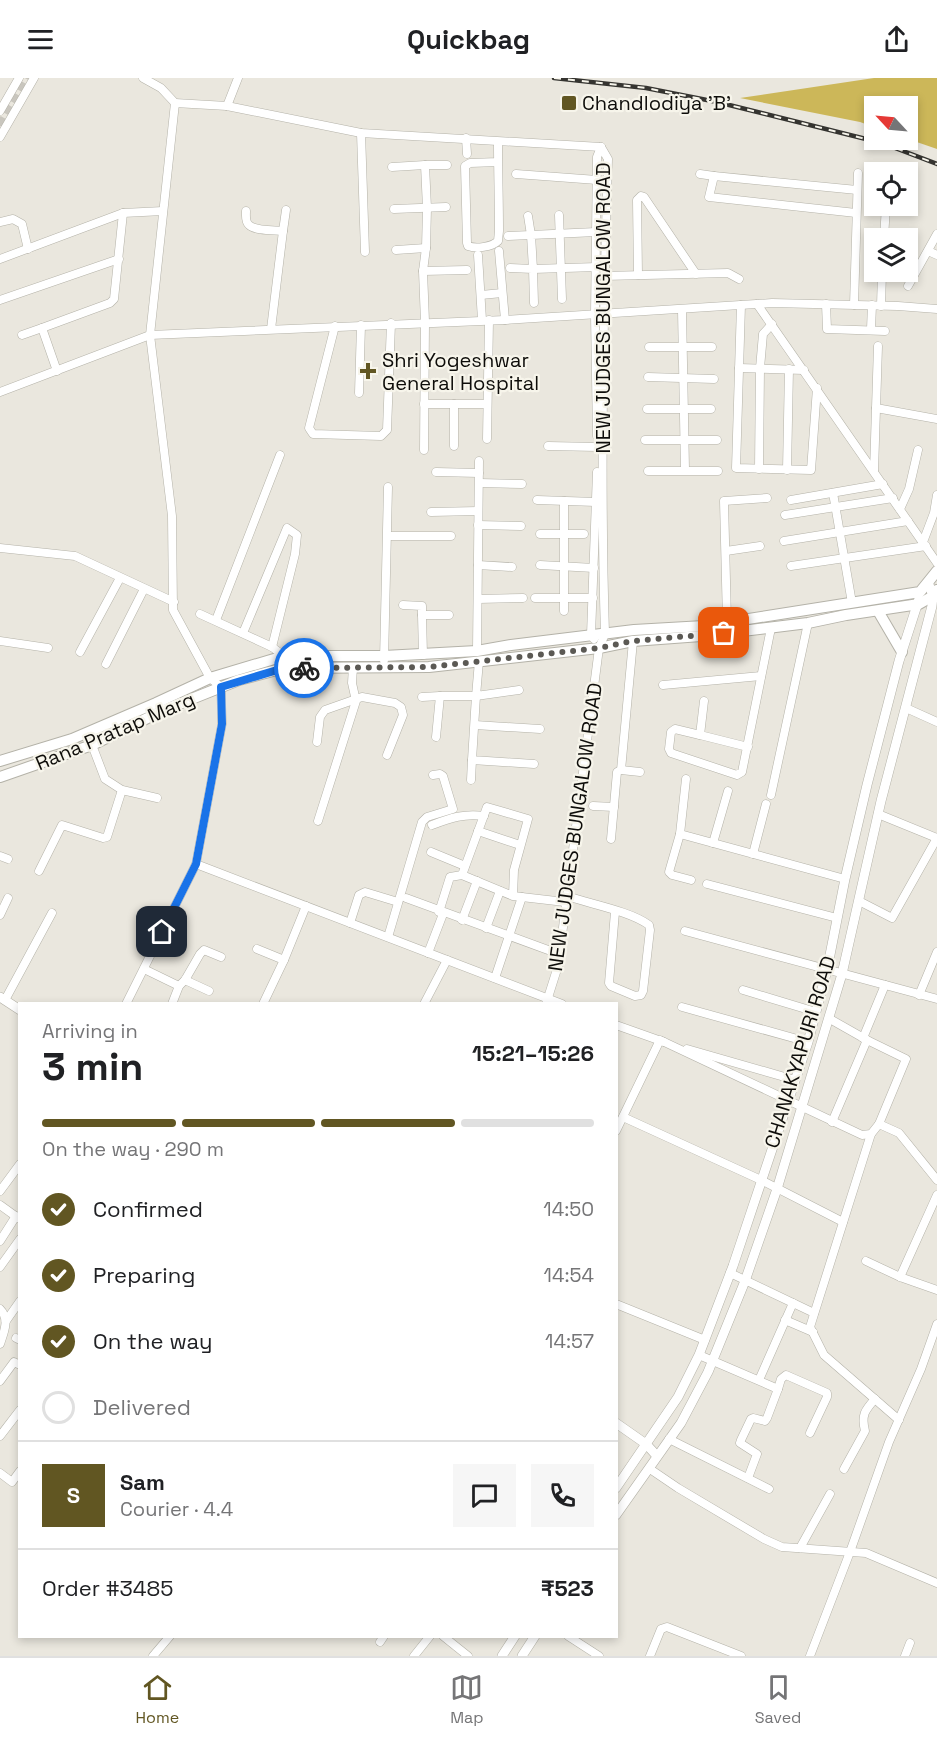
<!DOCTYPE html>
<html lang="en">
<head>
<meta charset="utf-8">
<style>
	body { margin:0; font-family:"Space Grotesk",sans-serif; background:#f6f6f6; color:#202124; height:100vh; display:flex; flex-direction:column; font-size:22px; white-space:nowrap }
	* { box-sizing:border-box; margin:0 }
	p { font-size:20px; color:#757577 }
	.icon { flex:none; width:33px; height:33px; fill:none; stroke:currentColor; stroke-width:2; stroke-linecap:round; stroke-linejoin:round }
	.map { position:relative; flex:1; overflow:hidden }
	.sheet { position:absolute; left:18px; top:924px; width:600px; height:636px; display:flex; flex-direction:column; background:#fff; border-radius:0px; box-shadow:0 3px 9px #0003 }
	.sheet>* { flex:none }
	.needle { width:39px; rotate:296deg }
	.controls { position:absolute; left:864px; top:18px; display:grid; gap:12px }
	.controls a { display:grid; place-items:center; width:54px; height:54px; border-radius:0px; background:#fff; box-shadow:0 3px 9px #0003; font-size:30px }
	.pin { position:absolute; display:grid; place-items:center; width:51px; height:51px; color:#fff; margin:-26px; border-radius:12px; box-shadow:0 3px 9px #0006 }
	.courier { position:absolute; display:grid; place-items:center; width:60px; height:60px; margin:-30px; border:4px solid #1a73e8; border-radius:50%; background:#fff; color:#222; box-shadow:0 2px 8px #0007 }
	.summary em { font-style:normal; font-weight:700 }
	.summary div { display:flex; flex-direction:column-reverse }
	.summary { display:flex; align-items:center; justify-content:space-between; height:102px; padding:0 24px }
	h1 { font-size:39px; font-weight:700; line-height:45px }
	.bar { display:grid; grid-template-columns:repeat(4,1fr); gap:9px 6px; align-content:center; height:72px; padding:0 24px }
	.bar i { height:8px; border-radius:4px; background:#e0e0e0 }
	.bar .active { background:#615622 }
	.bar p { grid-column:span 4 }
	.line { display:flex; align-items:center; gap:15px; padding:0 24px; border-top:2px solid #e0e0e0 }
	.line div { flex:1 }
	.round { display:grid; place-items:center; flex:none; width:63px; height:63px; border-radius:0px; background:#f6f6f6 }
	ol { padding:0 24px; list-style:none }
	li { display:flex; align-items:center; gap:18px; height:66px }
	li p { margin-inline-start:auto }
	li .icon { padding:6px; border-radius:50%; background:#615622; color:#fff; stroke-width:4 }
	li:last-child { color:#757577 }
	li i { width:33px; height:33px; border:3px solid #e0e0e0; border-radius:50% }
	header { display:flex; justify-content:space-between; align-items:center; height:78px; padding:0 24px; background:#fff; font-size:27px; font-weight:700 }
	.tabs { display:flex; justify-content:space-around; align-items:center; height:84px; border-top:2px solid #e0e0e0; background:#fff; font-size:16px; color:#757577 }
	.tabs a { display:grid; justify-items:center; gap:3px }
	.tabs .active { color:#615622 }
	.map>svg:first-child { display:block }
</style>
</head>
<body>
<header><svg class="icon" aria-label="menu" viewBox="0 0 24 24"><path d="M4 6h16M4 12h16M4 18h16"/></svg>Quickbag<svg class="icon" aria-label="share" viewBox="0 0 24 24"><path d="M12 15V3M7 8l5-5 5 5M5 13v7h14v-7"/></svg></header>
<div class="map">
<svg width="937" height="1578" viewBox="0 0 937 1578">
	<rect width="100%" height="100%" fill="#eae7de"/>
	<path fill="#ccb759" d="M874,0H937V71L908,61V28H874V49L860,44L740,20Z"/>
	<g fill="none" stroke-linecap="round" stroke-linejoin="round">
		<path stroke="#c9c6be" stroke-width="9" stroke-dasharray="9 4.5" stroke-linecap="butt" d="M0,48L28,0"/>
		<defs>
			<g id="minor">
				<path d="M143,0L161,10L175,25"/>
				<path d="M227,28L238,0"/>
				<path d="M0,33L19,0"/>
				<path d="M361,55L365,174"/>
				<path d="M0,59L34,0"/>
				<path d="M466,60L467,76"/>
				<path d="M498,64C498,93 499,123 499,153L498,163C492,169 476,171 468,168L467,165L465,88L470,85L498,84"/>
				<path d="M392,89L425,87"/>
				<path d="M516,96L597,102"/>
				<path d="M700,96L714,98"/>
				<path d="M394,131L446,129"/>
				<path d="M246,133C246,137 245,144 249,147C255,153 274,152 283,153L271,251"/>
				<path d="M856,135L709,119L714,98L857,112"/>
				<path d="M559,137L562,221"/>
				<path d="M0,144L13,141L22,146L28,171"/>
				<path d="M283,153L286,132"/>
				<path d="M596,154L531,157L533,191L597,189"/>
				<path d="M508,158L531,157L528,138"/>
				<path d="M884,160L886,128"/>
				<path d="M396,172L426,170"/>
				<path d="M499,173L505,242"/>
				<path d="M928,173L937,177"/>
				<path d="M478,177L482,242"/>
				<path d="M0,181L123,135L163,133"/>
				<path d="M510,190L533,191L534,225"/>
				<path d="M423,193L467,192"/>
				<path d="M638,197L637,122L641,118L644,119L696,196"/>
				<path d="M604,198L728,195L739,201"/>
				<path d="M908,208L937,156"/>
				<path d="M481,217L502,215"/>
				<path d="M0,222L119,181"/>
				<path d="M757,226L937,485"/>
				<path d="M826,226L827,251L885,253"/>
				<path d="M741,227L736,390L811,392L817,310"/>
				<path d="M854,227L858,95"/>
				<path d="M881,228L882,194"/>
				<path d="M682,232L685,392"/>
				<path d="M335,248L309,350L313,356L381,358L387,352L391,245"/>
				<path d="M871,251L872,227"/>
				<path d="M22,257L42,250"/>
				<path d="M649,269H712"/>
				<path d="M739,290L804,292"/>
				<path d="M57,293L42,250L110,225L114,221L123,135"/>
				<path d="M648,299L714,301"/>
				<path d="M0,314L150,257L505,242L772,225L898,228L937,231"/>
				<path d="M359,315L361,247"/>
				<path d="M424,326H487"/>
				<path d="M876,330L937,341"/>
				<path d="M647,331H711"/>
				<path d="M597,358L595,237L597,79L601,69"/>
				<path d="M487,361L489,242"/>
				<path d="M645,362H717"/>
				<path d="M454,368V326"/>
				<path d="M548,368L597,369"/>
				<path d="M424,372L425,244L423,193L426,170L427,130L425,87H447"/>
				<path d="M759,391L760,290L763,256L772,246"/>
				<path d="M787,392L789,291"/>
				<path d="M648,393H718"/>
				<path d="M874,393L878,268"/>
				<path d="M436,394L479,395"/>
				<path d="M480,405L522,406"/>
				<path d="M833,415L852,525"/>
				<path d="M537,422L596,424"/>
				<path d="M791,422L883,406"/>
				<path d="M900,431L909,411L918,372"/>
				<path d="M431,434L478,433"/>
				<path d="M785,437L893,420"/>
				<path d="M478,447L521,448"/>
				<path d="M540,456H584"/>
				<path d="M388,458H451"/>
				<path d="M784,463L908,443"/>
				<path d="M923,464L934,435L937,417"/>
				<path d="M0,470L75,478L174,524"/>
				<path d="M726,473L760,468"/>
				<path d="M478,487L512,489"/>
				<path d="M540,487L594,490"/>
				<path d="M791,488L926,468"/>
				<path d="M535,520H593"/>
				<path d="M478,521L523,520"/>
				<path d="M403,527L422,528V537"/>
				<path d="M564,533V423"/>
				<path d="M200,536L272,569L284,578"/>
				<path d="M216,542L280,377"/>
				<path d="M727,543L724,423L767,420"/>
				<path d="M243,555L287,450L297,457L295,476L272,569"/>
				<path d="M594,561L591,557L597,394"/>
				<path d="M0,563L48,570"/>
				<path d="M477,573L479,383"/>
				<path d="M80,574L120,500"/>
				<path d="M423,577L422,537H449"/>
				<path d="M384,582L388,409"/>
				<path d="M479,583L476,618L519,612"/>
				<path d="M106,586L144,511"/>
				<path d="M663,607L761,598"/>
				<path d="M422,619L440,618"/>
				<path d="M704,623L700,657L675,651L671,654L669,671L671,675L737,697L742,694L771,550"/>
				<path d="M906,630L937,644"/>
				<path d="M475,647L540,651"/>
				<path d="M700,657L748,669"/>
				<path d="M436,659L440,618H476L472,682L534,686"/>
				<path d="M317,664L320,639L325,632L362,619L395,625L401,629L403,637L387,677"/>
				<path d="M92,667L105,701L122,712L157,720"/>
				<path d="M621,692L640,694"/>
				<path d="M686,701L680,756L669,794L672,797L691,802"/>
				<path d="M471,702L472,682"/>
				<path d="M771,717L808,545"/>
				<path d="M593,728L614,729"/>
				<path d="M878,736L937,760"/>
				<path d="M318,743L356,623L352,605L353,589"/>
				<path d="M432,747C450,740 465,735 484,738"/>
				<path d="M478,753L520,767"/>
				<path d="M680,756L845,801"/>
				<path d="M611,761L617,694L621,692L633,563"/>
				<path d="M713,765L728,713"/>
				<path d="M431,774L465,788"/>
				<path d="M753,776L766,726"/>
				<path d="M0,778L8,781"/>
				<path d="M196,786L562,926"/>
				<path d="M39,793L62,747L103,760L107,759L122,712"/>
				<path d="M707,806L837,840"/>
				<path d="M513,818L514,792L528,741L487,729L462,797L513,818L565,824"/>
				<path d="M567,818C590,826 630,833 649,847L650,852L643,913L641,917L635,918L611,908L609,905L615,834"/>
				<path d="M406,820L559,876"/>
				<path d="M859,823L892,840L937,760"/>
				<path d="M439,834L450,799L462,797"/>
				<path d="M0,837L8,820"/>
				<path d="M462,842L477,803"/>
				<path d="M350,845L359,817L365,814L398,824"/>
				<path d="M486,850L500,813"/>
				<path d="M685,853L937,921"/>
				<path d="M388,859L422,744L427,739L453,731L443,698L440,696L433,697"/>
				<path d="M257,871L284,882"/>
				<path d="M428,875L443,836"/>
				<path d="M144,891L179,908"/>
				<path d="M495,900L522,819"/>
				<path d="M185,902L209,913"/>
				<path d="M743,912L816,934"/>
				<path d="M919,917L937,874"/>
				<path d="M5,922L52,835"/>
				<path d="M126,926L196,786L222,646L221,609L210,600L173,532L172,438L150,257L175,25L227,28L361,55L601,69"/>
				<path d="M172,926L179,908L185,902L200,876L204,872L221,879"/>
				<path d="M263,926L284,882L306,828"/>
				<path d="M424,926L447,882"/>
				<path d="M546,926L558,888L599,570L605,556C600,397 603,239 608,81L601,69"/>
				<path d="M682,929L808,964"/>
				<path d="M830,941L867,962L906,981L879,1046"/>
				<path d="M616,947L664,964"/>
				<path d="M863,960L885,907"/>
				<path d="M687,971L795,1002"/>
				<path d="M623,1039L761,1102L843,1144"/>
				<path d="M832,1044L867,962"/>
				<path d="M616,1053L660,962L862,1057L871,1056L879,1046L899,1055L937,1102"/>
				<path d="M871,1056L810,1249L824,1277L899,1342"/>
				<path d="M0,1113L20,1086"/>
				<path d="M0,1127L18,1140"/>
				<path d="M0,1163L16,1138"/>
				<path d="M866,1183L900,1199L937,1212"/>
				<path d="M0,1189L20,1161"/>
				<path d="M730,1195L814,1235"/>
				<path d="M900,1199L937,1117"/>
				<path d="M616,1226L705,1262"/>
				<path d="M0,1231C10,1241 4,1254 0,1266"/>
				<path d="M785,1242L813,1254"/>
				<path d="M6,1243L20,1223"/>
				<path d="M16,1260L20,1262"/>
				<path d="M699,1277L778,1311L767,1340L765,1343L753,1340L751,1341L741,1362L740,1365L757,1376L748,1400"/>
				<path d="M759,1302L793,1225"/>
				<path d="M0,1303L14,1284L20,1287"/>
				<path d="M778,1311L781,1301L786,1297L827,1315V1319L810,1355"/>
				<path d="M0,1358L20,1332"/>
				<path d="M669,1361L769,1411"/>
				<path d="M650,1391L678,1410L764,1461L782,1469L866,1475L937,1505"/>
				<path d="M844,1391L865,1353C861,1337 865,1332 875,1321"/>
				<path d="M0,1395L12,1404L20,1393"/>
				<path d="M800,1470L830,1416"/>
				<path d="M443,1558L468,1578"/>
				<path d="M568,1558L599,1578"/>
				<path d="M380,1564L384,1558"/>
				<path d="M153,1578L170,1558"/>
				<path d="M414,1578L430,1558"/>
				<path d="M650,1578L661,1551L667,1549L741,1578"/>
				<path d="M810,1578L850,1474L889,1364L921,1291L937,1246"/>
				<path d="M905,1578L910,1565"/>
			</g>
			<g id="tertiary">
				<path d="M0,919L20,932"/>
				<path d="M616,1345L646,1366L657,1378"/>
				<path d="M616,1410L678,1319L699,1277L733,1188L808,964L827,892L845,801L867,707L899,583L919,521"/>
				<path d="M616,1437L681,1345L708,1294L745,1203L777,1111L842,896L881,723L932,528L933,518L928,504"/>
				<path d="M502,1578L515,1558"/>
				<path d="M522,1578L535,1558"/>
			</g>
			<g id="secondary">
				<path d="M878,533L902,574"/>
				<path d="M0,683L72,661L156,625L210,600L284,578H384L477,573L511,567L634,552L704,548L920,514L937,493"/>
				<path d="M0,699L92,667L164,632L239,602L284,590L429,589L599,570L633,563L701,558L808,545L846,537L919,526L933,518L937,512"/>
			</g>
		</defs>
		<use href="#minor" stroke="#b4b2a8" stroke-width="9"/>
		<use href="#tertiary" stroke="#b4b2a8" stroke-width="10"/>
		<use href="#secondary" stroke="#b4b2a8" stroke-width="12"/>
		<use href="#minor" stroke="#fff" stroke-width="8"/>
		<use href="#tertiary" stroke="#fff" stroke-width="9"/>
		<use href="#secondary" stroke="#fff" stroke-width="10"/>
		<defs>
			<path id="rail" d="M554,0L646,10L717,24L882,65L937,86"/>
		</defs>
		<use href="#rail" stroke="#353430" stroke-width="4.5"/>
		<use href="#rail" stroke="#f7f5eb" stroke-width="2" stroke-dasharray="7" stroke-linecap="butt"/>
	</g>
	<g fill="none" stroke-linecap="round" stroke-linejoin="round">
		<path stroke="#5b5954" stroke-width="6" stroke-dasharray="0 10.8" d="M304,590L429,589L599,570L633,563L724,555"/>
		<path stroke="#1a73e8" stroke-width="8" d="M162,854L196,786L222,646L221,609L284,590H304"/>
	</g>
	<g fill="#615622" stroke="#f7f5eb" stroke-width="2">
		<rect x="561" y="17" width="16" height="16" rx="3"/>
		<path d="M365 284h6v6h6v6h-6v6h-6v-6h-6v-6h6z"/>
	</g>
	<g text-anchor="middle" stroke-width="4.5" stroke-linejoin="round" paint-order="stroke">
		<g font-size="20" fill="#0e0d0a" stroke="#f7f5eb" text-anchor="start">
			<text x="582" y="32">Chandlodiya 'B'</text>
			<text x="382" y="289">Shri Yogeshwar<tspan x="382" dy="23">General Hospital</tspan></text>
		</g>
		<g font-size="20" fill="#0e0d0a" stroke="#f7f5eb">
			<text transform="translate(603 230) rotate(-90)" y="7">NEW JUDGES BUNGALOW ROAD</text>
			<text transform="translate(115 653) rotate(-23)" y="7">Rana Pratap Marg</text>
			<text transform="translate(575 749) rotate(-82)" y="7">NEW JUDGES BUNGALOW ROAD</text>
			<text transform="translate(800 974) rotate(-73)" y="7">CHANAKYAPURI ROAD</text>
		</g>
	</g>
</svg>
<div class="controls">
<a><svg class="needle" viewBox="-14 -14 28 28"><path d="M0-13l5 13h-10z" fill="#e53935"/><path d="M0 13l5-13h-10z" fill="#757577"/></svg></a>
<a><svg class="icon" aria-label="locate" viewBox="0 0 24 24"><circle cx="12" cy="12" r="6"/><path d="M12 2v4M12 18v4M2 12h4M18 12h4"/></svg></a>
<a><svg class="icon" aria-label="layers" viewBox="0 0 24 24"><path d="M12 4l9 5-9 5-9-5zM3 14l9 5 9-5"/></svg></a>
</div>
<div class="pin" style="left:724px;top:555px;background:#ea580c"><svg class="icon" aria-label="bag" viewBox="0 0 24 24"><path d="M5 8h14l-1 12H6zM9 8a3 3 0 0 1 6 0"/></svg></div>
<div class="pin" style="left:162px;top:854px;background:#1f2937"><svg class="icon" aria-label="home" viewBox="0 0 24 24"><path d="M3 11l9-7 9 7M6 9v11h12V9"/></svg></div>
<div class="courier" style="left:304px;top:590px"><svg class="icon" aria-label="bike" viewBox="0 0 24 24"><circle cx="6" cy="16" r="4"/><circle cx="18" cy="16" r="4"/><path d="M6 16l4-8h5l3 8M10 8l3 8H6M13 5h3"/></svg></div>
<section class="sheet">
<div class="summary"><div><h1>3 min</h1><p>Arriving in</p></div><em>15:21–15:26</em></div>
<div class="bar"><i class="active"></i><i class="active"></i><i class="active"></i><i></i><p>On the way · 290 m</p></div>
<ol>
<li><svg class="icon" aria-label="check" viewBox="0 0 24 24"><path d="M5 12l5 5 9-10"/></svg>Confirmed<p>14:50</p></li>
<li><svg class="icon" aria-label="check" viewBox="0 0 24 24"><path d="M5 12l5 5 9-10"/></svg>Preparing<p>14:54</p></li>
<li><svg class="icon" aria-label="check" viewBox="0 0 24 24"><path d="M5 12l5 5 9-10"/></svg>On the way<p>14:57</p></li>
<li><i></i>Delivered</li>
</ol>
<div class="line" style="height:108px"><b class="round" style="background:#615622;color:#fff">S</b><div><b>Sam</b><p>Courier · 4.4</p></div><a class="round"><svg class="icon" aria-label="chat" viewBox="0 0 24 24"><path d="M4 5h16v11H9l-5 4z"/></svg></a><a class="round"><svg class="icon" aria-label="phone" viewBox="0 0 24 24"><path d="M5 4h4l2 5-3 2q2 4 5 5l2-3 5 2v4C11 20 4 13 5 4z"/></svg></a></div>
<div class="line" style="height:78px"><div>Order #3485</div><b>₹523</b></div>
</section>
</div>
<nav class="tabs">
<a class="active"><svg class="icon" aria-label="home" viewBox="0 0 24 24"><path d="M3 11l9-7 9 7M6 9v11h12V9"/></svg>Home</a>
<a><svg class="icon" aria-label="map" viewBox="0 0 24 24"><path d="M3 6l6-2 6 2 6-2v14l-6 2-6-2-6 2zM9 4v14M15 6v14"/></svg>Map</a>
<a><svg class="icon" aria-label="saved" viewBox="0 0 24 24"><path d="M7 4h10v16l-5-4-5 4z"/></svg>Saved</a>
</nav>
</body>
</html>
